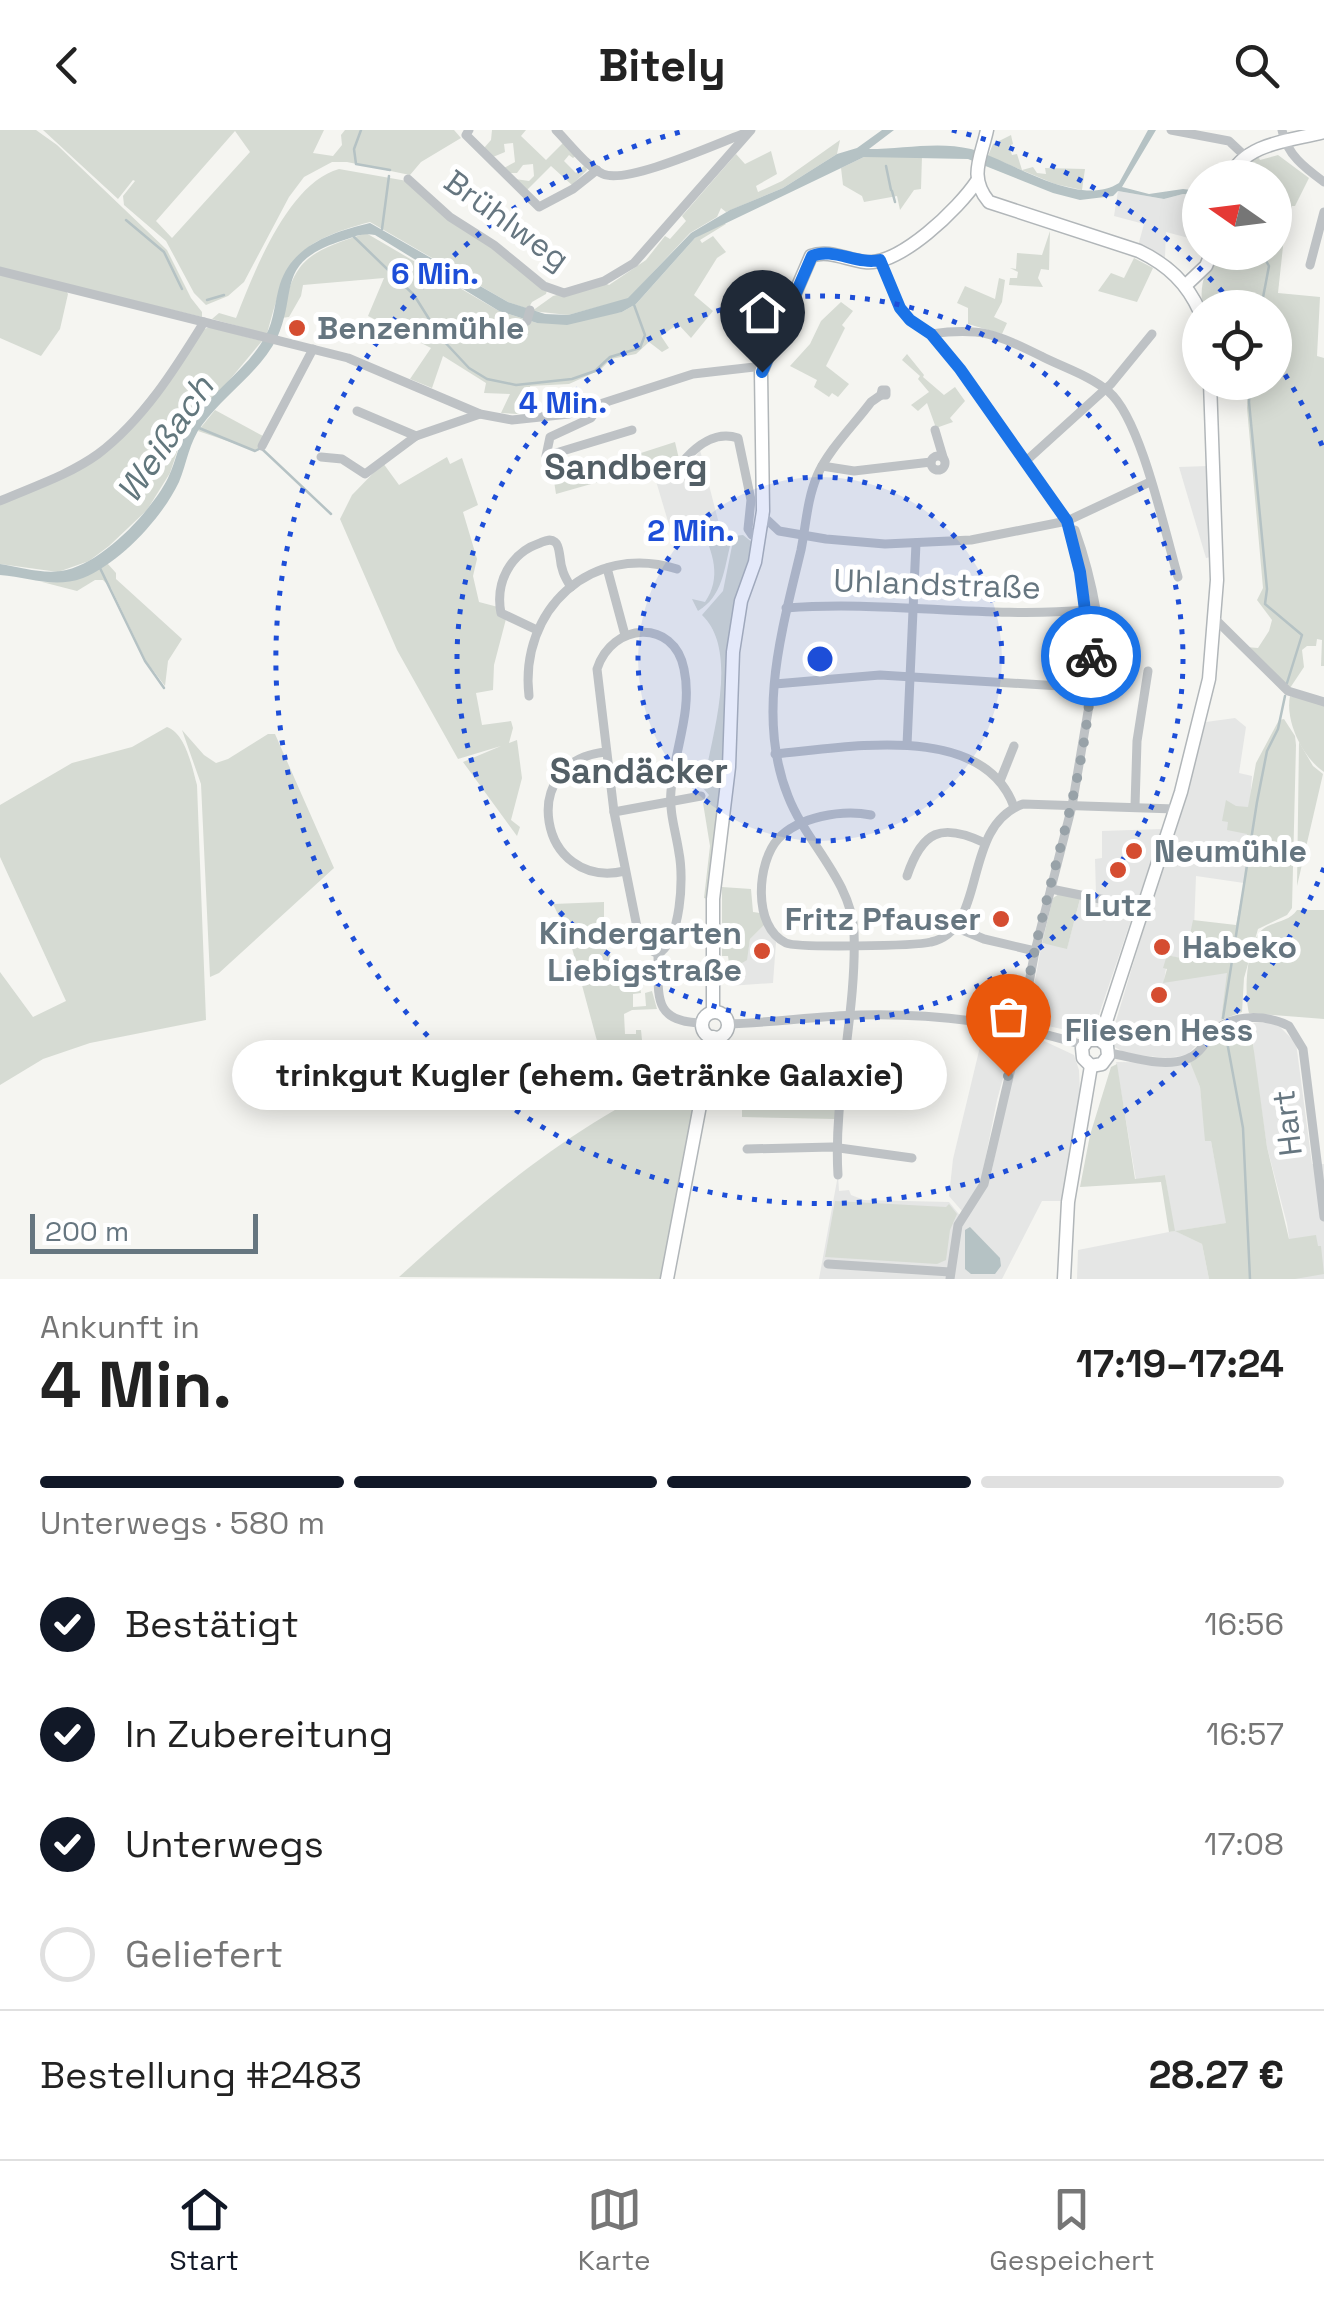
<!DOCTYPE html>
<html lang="de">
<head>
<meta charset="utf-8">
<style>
	body { margin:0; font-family:"Space Grotesk",sans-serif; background:#f6f6f6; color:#222; height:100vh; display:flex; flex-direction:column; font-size:38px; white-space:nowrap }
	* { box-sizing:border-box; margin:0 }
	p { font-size:32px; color:#767676 }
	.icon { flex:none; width:55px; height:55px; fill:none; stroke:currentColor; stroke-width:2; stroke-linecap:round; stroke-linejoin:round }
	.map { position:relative; height:1149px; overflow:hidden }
	.panel { display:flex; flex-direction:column; background:#fff; flex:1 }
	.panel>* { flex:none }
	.needle { width:65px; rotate:284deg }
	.controls { position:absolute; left:1182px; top:30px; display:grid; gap:20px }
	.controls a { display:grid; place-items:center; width:110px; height:110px; border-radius:50%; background:#fff; box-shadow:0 5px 25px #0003; font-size:50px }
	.scale { position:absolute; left:30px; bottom:25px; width:228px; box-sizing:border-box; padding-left:10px; border:5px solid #667680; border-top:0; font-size:28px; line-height:35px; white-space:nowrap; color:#667680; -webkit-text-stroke:8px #fff; paint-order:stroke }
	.pin { position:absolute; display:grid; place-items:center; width:85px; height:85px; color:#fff; margin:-102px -42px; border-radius:50% 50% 50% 0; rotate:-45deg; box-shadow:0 0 10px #0007 }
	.pin .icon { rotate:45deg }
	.courier { position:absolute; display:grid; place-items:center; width:100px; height:100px; margin:-50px; border:8px solid #1a73e8; border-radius:50%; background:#fff; color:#222; box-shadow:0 2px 12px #0007 }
	.bubble { position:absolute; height:70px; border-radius:35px; background:#fff; box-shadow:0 5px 25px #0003; font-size:32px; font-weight:800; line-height:70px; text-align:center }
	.headline em { font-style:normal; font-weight:800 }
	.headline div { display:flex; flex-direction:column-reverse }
	.headline { display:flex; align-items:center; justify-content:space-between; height:170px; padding:0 40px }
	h1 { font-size:65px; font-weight:800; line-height:75px }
	.bar { display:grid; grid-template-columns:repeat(4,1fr); gap:15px 10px; align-content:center; height:120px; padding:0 40px }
	.bar i { height:12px; border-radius:8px; background:#e0e0e0 }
	.bar .selected { background:#111827 }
	.bar p { grid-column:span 4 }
	.line { display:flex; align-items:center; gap:25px; padding:0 40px; border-top:2px solid #e0e0e0 }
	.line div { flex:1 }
	ol { padding:0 40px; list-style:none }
	li { display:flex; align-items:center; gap:30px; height:110px }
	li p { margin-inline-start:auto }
	li .icon { padding:10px; border-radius:50%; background:#111827; color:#fff; stroke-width:4 }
	li:last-child { color:#767676 }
	li i { width:55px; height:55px; border:5px solid #e0e0e0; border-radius:50% }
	header { display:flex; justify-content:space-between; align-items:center; height:130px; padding:0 40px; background:#fff; font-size:45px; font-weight:800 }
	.tab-bar { display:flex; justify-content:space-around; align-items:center; height:140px; border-top:2px solid #e0e0e0; background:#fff; font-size:28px; color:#767676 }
	.tab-bar a { display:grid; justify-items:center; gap:5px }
	.tab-bar .selected { color:#111827 }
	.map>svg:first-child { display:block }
</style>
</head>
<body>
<header><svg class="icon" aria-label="back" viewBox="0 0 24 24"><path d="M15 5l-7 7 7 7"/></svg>Bitely<svg class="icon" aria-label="search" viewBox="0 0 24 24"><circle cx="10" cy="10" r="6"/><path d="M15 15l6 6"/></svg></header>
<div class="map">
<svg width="1324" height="1149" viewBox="0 0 1324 1149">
	<rect width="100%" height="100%" fill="#f5f5f1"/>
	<g fill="#e5e6e5">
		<path d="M1118,61L1164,69L1183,64L1200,65V111L1166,102L1165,128L1138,116L1144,94L1114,86Z"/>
		<path d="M700,320L719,394L672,405L656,351L644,348L643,343L694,329Z"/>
		<path d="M1208,336L1211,427L1206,428L1179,337Z"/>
		<path d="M1235,588L1246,597L1239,643L1252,646L1244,753L1196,746L1194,799L1185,830L1168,825L1164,851L1228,842L1221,890L1187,925L1167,928L1127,924L1111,915L1112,904L1206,592Z"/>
		<path d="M1162,699L1094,899L1080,903L1034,893L1031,889L1034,855L1042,813L1067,818L1082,762L1096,764L1095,729L1102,728V701Z"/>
		<path d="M764,795L776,812L773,853L729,856L728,839L746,830L750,809Z"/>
		<path d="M1252,893H1271L1280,897L1296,913L1312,1034H1324V1149H1295L1287,1094L1267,1017L1254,928Z"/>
		<path d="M985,896L1011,901L1014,909L997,970L981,1051L962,1081L949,1066L953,1029Z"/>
		<path d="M1042,910L1074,925L1079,940L1080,963L1062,1071H1042L1002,1149H819L838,1045L839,1061L849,1060L851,1065L864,1070L949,1072L962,1088L982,1065L991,1045L1007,965L1021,919L1025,912Z"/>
		<path d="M1116,932L1191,933L1200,957L1206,1011H1211L1227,1093L1176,1101L1202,1114L1209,1149H1077L1078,1120L1174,1101L1165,1045L1136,1050Z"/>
	</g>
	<g fill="#d6dbd3" fill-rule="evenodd">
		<path d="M0,0H36L57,15L167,120L191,168L202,182V187L0,139Z"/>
		<path d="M43,0H324L313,23L333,26L342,15L341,5L345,0H454L461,8L421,32L410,45L347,32H332L304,47L289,67L244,152L228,166L206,175L194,163L166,111L124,75L123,66L135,51L133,50L118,69ZM235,1L250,22L172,108L156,91Z"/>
		<path d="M492,0H526L521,6L546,30L563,13L576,26L573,28L569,25L564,31L576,43L585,35L587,40L572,55L551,36L526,61L515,49L529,51L534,46L533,34L523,35L517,43H508L504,38L515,32L513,13L504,14L505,22L493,27L484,18L491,10Z"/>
		<path d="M1011,5L1013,14L1009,16L1012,25L1017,24L1022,40L1033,37L1037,43L1046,44L1045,38L1085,39L1082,60L1055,54L988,26L993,14Z"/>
		<path d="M840,10L837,24L783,58L726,82L721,78L717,87L690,103L628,169L568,185L532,181L553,166L605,153L609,155L646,130L665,106L670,109L686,91L682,86L736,24L745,34L771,21L777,44L756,56L758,62L782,51Z"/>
		<path d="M1278,25L1309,48L1295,76H1292L1285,98L1278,163L1320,167L1317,226L1324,228V536H1321L1322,510L1317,509L1316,516H1307L1302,520L1304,537L1290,558L1246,517L1258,518L1269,501L1272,490L1257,470L1263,458L1247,278L1248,253L1275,252V178L1228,177L1225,170L1209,174L1207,170L1202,172C1200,152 1206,140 1216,123L1275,122V48L1235,47L1240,39L1258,26L1260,30Z"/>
		<path d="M922,26L921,59L914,60L900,80L897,66L864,72L862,66L843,55L841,38L864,27Z"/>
		<path d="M339,39L407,51L547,160L546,164L532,172L528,179L508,172L370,92C292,113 287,130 267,204L212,189L219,183L236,188C254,142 288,53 339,39Z"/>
		<path d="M723,92L726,94L700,110L702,113L713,106L726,122L717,128L694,165L713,181L691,208L678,194L661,206L669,218L662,222L649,212L636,224L611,229L600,240L569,254L530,256L536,285L501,283L510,264L484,263L486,253L443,226L432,258L410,249L431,218L368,186L384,148L303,155L301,166L289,187L281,188C295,126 308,123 366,103L499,181L537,193L622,182L636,174L695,108Z"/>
		<path d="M1050,101L1049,140L1041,139L1038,148L1043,157L1009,155L1010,148H1017L1018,142L1010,138L1016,139L1017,123L1042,125Z"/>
		<path d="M1134,128L1153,138L1137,172L1098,161L1111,143L1124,148Z"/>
		<path d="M0,145L65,159L68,164L60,199L41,226L0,208Z"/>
		<path d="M999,148L1005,150L1002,172L994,187L1007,193L1002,204L968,194V178L957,173L965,156L995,169Z"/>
		<path d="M841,172L853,181L842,195L845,198L826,236L849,254L838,267L832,263L829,267L814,257L817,250L790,236L810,214L821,191Z"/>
		<path d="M210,197L262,211L182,307L170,343L147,380L109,416L89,431L58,442L0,434V375L102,324L204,199Z"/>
		<path d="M907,224L924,245L923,247L944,265L955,257L965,271L950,288L953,292L936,298L927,273L918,281L911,275L929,262L918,249L920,246L902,230Z"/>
		<path d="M215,280L263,306L257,321L198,301Z"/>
		<path d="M675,312L679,329L556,364L554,351Z"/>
		<path d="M447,327L450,334L462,328L478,375L463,382L477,429L473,446L479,472L498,477L506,489L494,535L493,560L476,563L482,595L511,591L513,598L509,613L517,610L522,648L511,690L520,697L517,706L463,632L501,616L458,629L397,520L340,389L352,365L383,333L399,355Z"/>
		<path d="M719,394L730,405L731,412C724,439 723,466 698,481L692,469L705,472C722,448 713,422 701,398Z"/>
		<path d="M743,405L753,413L736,473L726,648L708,769L704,768L710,716L703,673L709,665L703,658C710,611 741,522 702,485L723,461L734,406Z"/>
		<path d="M107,433L116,443V449L182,509L168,531L165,556L146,531L111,458L103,450H95L77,461L42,452C66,454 87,448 107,433Z"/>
		<path d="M1290,566L1324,574V642C1302,627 1285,591 1290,566Z"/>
		<path d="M1284,589L1295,606L1296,615L1292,778L1287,785L1258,799L1244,848L1242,882L1221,890L1227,843L1163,853L1167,839L1163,838L1167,825L1185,829L1193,790L1236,795L1244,753L1247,704L1227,700L1228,692L1222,691L1226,670L1236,676L1248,677L1256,633L1279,590Z"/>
		<path d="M167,597C186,604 192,637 197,655L206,890L90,913L43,929L0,955V842L33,887L66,871L0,727V675L72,633L132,617Z"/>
		<path d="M182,600L204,625L216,633L228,629L268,604H275L334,738L219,843L210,847L201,654Z"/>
		<path d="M1299,612L1313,636L1323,644L1297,756Z"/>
		<path d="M722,757L751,759L753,782L760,783L764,795L750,809L747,830L730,840L728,826H722Z"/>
		<path d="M1059,764L1080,769L1067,819L1042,813L1053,768Z"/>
		<path d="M604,772V815L615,834L653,833L654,853L650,854L648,837L631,838L632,854H646L640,857L641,863L633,864V877L646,876L645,863L652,861L657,879L632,880L624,884L625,904H636V900H641L642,910L636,917L637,931L699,927L688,937L625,969L615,962L600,922L569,807L553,774Z"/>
		<path d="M1297,780H1324V889L1249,883C1244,864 1246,812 1263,799C1274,791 1289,792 1297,780Z"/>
		<path d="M1243,894L1253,914L1267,1017L1289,1109L1316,1105L1318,1116H1321L1324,1144L1295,1149H1209L1202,1114L1175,1101L1169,1102L1161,1052L1080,1057L1090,1005L1111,937L1117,934L1135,1049L1165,1045L1175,1101L1226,1093L1211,1011H1205L1200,957L1190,932L1222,901Z"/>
		<path d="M694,939L700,944L663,1149L399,1147C495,1060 574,994 694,939Z"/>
		<path d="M785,957L786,977L799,976L802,971V961H792V958H806L810,974L817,975V979H827V966L832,965L833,959L837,963L835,989L742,987V976H756V965L764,958Z"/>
		<path d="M835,1071L946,1077L949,1074L957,1084L950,1100L946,1130L937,1134L825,1127Z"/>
	</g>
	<g fill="#b5c2c4">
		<path d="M882,0H894L869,19C903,19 938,11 971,19C1010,30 1079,79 1119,53L1148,0H1156L1122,57L1149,64L1183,59L1200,61V65L1183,64L1164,69L1118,61L1113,66L1080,70L1053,63L968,29L864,27L695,108L636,174L622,182L567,195L537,193L499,181L375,105C362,102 351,108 338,112C275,134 298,162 277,208C260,242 224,265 202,295C189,312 187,333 179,352C162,388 120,433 83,448C53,459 29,447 0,445V434C19,437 42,444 61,441C100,436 151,382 168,348C177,330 179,309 191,292C212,261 248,239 266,205C274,191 275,170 280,154C293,114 334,102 370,93L508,172L545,184L568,185L628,168L691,103L730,80L783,58L837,24L857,18Z"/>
		<path d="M970,1097L1000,1128L1001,1136L995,1144H971L965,1139V1100Z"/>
	</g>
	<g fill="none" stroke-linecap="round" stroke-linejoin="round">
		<g stroke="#b5c2c4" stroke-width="2.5">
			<path d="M361,0L354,19L356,34L390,40"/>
			<path d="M886,36L891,60"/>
			<path d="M892,61L895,72"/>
			<path d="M126,90L164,122L182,159"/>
			<path d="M382,99L389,46"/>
			<path d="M352,105L414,165L441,208L469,238L487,249L516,255L572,249L595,241L610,227L640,218L645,205L633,172"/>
			<path d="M1261,122L1269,136L1261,178"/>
			<path d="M207,170L224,165"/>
			<path d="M1250,252L1249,272L1267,459L1265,474L1302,505L1287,553"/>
			<path d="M199,298L255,321L261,318L331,384"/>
			<path d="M99,436L145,531L164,558"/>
			<path d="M1223,888L1257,672L1267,621L1278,599L1285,566"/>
			<path d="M1225,901L1243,998L1250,1149"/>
		</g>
		<defs>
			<g id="secondary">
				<path d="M987,0C981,28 968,47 989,72L1139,121C1168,135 1187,153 1200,182"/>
				<path d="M1229,48C1245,12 1291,11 1324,2"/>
				<path d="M1186,155L1206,136L1212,122"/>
				<path d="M713,882V769L729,637L733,522L741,471L755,432L763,381L761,242L811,126C828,119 847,130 865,132C900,136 959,78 977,51"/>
				<circle cx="715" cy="895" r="13"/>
				<path d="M1100,910L1181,662L1209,549L1217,450L1210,252"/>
				<path d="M1091,936L1083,928L1082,918L1088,910H1100"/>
				<path d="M1091,936L1102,934L1108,926L1107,916L1100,910"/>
				<path d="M667,1149L713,907"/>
				<path d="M1064,1149L1068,1072L1091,936"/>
			</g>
		</defs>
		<use href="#secondary" stroke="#b1b6b9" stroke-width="15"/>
		<g stroke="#bec2c5" stroke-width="9">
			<path d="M469,0L466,5L539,77L573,59L597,40"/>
			<path d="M556,0C569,13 586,36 603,44C627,55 720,12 748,2"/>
			<path d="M1171,0L1229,11L1245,26"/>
			<path d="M1282,0C1287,25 1305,38 1324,52"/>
			<path d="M408,49L450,87L494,115L544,156L564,163L604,151L634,133L751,0"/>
			<path d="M881,130L900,178L910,190L931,204L960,239L1067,391L1080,442L1091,521L1092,558L1072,676L1035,821L1020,900L984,1054L958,1095L950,1149"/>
			<path d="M1310,135L1324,82"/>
			<path d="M0,141L348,228L480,284L512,290L569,284L693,244L763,236"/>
			<path d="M527,191L530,180"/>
			<path d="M931,204C981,197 996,204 1041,226C1062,237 1091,246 1109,262C1141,289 1165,403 1178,447"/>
			<path d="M882,260H886V265H881Z"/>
			<path d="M598,278L591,288L550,307L546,326L632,300"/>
			<path d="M357,281L416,306"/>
			<path d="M935,300L943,327"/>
			<path d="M262,316L313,219"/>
			<circle cx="938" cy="333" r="7"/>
			<path d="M321,327L342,329L365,344L416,306L480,284"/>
			<path d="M686,328C700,313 717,301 738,308L751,370L748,399L752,405L760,404"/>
			<path d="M1026,331L1111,254L1152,204"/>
			<path d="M822,336L854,341L931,332"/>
			<path d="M0,371C32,357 69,345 98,324C143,290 175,239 204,192"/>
			<path d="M763,386L779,401L826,409L885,414L971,410L1067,391L1150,352"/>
			<path d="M607,438L625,505"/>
			<path d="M786,478C886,470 986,489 1086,480"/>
			<path d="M1216,490L1288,561L1324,572"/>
			<path d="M537,500L501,483C495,453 510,423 540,413C545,411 550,408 555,412C559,415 559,422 560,427C561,439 564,446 571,457"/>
			<path d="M775,554L880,545L1092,558C1114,530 1087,433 1075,400"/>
			<path d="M529,566C519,480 591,412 677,439"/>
			<path d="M907,615L916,413"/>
			<path d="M606,622C516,630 538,761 625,741"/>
			<path d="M775,624C845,618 983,590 1014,677"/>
			<path d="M1000,651L1014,616"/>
			<path d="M701,666L614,682L639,807L646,817L658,824C659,865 651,892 702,893"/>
			<path d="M1135,676L1137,611L1148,541"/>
			<path d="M614,682L597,539C612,492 674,488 684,539C693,581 674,620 671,661C669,683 676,702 679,723C684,748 681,810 658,824"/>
			<path d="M871,685C842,679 798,687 778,709C757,732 752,797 786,813C797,818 915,816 931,812C989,799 960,697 1023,674L1175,679"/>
			<path d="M907,746C922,701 941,692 985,713"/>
			<path d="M1051,759L1110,771"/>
			<path d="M955,797L984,809L1035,821"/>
			<path d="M727,894C771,893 816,886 860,885C933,883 1013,893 1083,915"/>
			<path d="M1109,923C1134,927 1162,938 1187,929C1200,924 1206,911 1215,901C1233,883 1268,885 1289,896L1303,919L1324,1087"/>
			<path d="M751,962C787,944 879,958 922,961"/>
			<path d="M747,1019L832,1017L912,1028"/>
			<path d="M838,1045C833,966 857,882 854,802C851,750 806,713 788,666C756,586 782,500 801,420C806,395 807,370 817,346C828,320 854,295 871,272L881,265"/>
			<path d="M828,1134L950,1142"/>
		</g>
		<use href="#secondary" stroke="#fff" stroke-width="12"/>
	</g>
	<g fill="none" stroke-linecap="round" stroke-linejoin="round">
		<path stroke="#98a2a8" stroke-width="10" stroke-dasharray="0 18" d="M1008,946C1018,904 1026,862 1035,819C1056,722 1092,627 1091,526"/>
		<path stroke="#1a73e8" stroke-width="12" d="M762,242L812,126C833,117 857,135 880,130L900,178L910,190L931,204L960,239L1067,391L1080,442L1091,526"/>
	</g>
	<circle cx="820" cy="529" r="182" fill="#1d4ed8" fill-opacity=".12"/>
	<g fill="none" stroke="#1d4ed8" stroke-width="5" stroke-dasharray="5 10">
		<circle cx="820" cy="529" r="182"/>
		<circle cx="820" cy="529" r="363"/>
		<path d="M1324 738A545 545 0 1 1 688 0M952 0A545 545 0 0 1 1234 175M1277 232A545 545 0 0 1 1324 320"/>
	</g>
	<g fill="#d54d31" stroke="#fff" stroke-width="4">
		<circle cx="297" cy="198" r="10"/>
		<circle cx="1134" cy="721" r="10"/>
		<circle cx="1118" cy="740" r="10"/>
		<circle cx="1001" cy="789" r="10"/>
		<circle cx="1162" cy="817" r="10"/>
		<circle cx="762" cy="821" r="10"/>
		<circle cx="1159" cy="865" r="10"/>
	</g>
	<g text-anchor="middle" stroke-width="10" stroke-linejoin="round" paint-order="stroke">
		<g font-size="32" fill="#667680" stroke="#fff">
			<text transform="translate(507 90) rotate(36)" y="11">Brühlweg</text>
			<text transform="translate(937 454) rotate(2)" y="11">Uhlandstraße</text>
			<text transform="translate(1287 993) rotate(-97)" y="11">Hart</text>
		</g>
		<g font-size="32" font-weight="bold" fill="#667680" stroke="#fff" text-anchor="start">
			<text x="317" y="209">Benzenmühle</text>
			<text x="1154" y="732">Neumühle</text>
			<text x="1118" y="786" text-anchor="middle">Lutz</text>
			<text x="981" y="800" text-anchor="end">Fritz Pfauser</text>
			<text x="742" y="814" text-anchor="end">Kindergarten<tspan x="742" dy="37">Liebigstraße</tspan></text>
			<text x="1182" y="828">Habeko</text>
			<text x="1159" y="911" text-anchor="middle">Fliesen Hess</text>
		</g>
		<g font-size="35" font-style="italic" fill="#62777d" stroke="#fff">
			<text transform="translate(165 309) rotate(-56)" y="12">Weißach</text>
		</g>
		<g font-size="35" font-weight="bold" fill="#535f66" stroke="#fff">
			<text x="626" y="349">Sandberg</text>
			<text x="639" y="653">Sandäcker</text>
		</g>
	</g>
	<circle cx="820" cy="529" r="15" fill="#1d4ed8" stroke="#fff" stroke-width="5"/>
	<g font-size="30" text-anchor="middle" font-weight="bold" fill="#1d4ed8" stroke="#fff" stroke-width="10" stroke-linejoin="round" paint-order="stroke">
		<text x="435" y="154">6 Min.</text>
		<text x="563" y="283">4 Min.</text>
		<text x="691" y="411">2 Min.</text>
	</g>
</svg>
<div class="controls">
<a><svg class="needle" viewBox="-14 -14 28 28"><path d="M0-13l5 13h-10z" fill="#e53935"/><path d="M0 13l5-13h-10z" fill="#767676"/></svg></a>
<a><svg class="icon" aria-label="locate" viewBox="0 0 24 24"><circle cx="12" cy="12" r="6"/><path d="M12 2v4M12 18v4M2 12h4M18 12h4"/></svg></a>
</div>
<div class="scale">200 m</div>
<div class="pin" style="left:1008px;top:946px;background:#ea580c"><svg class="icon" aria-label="bag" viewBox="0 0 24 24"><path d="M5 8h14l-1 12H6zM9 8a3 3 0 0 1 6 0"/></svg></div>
<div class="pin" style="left:762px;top:242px;background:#1f2937"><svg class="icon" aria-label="home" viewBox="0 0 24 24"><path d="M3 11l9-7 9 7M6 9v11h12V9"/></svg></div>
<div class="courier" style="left:1091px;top:526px"><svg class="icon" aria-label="bike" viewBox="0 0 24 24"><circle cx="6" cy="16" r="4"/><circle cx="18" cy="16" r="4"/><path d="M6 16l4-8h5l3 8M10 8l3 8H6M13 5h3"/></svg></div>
<div class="bubble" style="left:232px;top:910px;width:715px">trinkgut Kugler (ehem. Getränke Galaxie)</div>
</div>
<section class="panel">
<div class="headline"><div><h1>4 Min.</h1><p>Ankunft in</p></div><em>17:19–17:24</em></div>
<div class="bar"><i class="selected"></i><i class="selected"></i><i class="selected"></i><i></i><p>Unterwegs · 580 m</p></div>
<ol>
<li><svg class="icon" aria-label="check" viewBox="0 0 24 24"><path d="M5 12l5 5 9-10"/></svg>Bestätigt<p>16:56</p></li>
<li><svg class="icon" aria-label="check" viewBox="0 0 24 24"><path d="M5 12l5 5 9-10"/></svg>In Zubereitung<p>16:57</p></li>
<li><svg class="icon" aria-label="check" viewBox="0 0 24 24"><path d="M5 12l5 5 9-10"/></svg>Unterwegs<p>17:08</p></li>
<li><i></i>Geliefert</li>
</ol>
<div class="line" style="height:130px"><div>Bestellung #2483</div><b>28.27 €</b></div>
</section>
<nav class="tab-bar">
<a class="selected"><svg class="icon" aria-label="home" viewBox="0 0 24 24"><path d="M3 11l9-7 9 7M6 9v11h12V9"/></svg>Start</a>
<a><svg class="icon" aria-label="map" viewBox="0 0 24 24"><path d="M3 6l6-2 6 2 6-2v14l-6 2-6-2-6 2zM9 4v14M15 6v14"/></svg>Karte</a>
<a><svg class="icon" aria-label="saved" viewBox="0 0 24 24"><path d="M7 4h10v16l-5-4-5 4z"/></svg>Gespeichert</a>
</nav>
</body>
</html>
